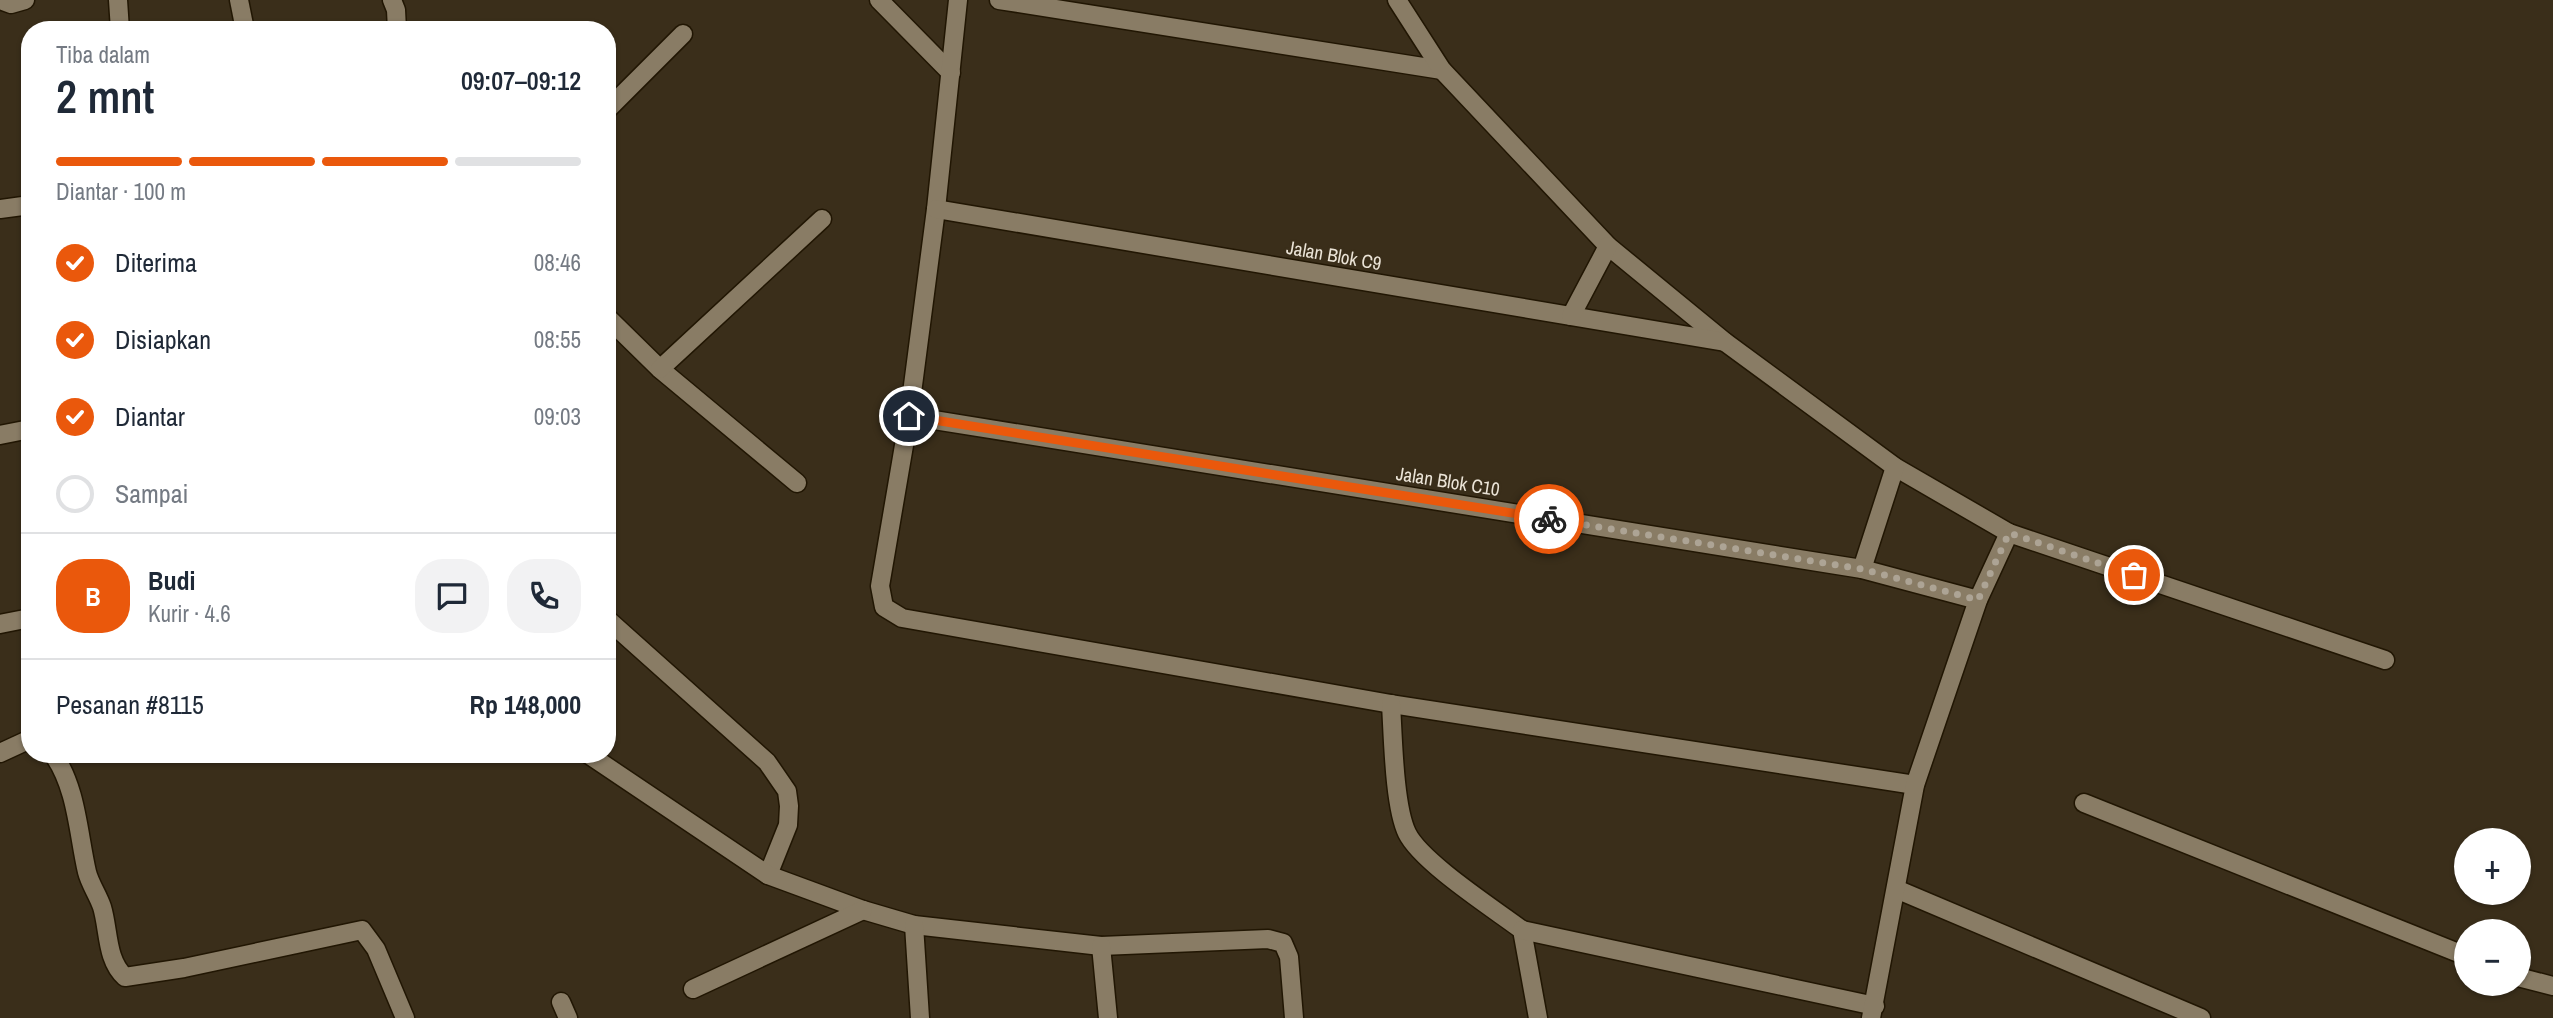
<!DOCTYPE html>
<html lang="id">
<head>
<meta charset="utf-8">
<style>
	body { margin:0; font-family:"Archivo Narrow",sans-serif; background:#f2f2f3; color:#1f2937; height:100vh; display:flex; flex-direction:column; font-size:26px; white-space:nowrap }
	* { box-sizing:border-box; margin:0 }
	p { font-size:23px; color:#747a83 }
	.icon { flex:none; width:38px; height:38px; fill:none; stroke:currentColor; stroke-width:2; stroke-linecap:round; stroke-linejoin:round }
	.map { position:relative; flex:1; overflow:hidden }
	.sheet { position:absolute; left:21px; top:21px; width:595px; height:742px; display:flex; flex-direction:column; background:#fff; border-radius:28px; box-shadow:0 2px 5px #0004 }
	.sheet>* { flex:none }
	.controls { position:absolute; left:2454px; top:828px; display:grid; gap:14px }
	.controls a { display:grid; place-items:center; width:77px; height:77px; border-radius:50%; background:#fff; box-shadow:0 2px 5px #0004; font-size:35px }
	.pin { position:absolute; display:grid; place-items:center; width:60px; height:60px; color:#fff; margin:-30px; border:4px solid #fff; border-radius:50%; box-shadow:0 2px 7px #0007 }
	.courier { position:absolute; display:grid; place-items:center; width:70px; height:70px; margin:-35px; border:5px solid #ea580c; border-radius:50%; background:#fff; color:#222; box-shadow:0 2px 9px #0007 }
	.overview em { font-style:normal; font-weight:600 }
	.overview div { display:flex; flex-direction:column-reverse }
	.overview { display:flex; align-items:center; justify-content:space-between; height:119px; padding:0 35px }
	h1 { font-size:46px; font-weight:600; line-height:52px }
	.bar { display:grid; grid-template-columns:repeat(4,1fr); gap:10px 7px; align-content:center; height:84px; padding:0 35px }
	.bar i { height:9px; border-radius:5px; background:#e0e1e3 }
	.bar .on { background:#ea580c }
	.bar p { grid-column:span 4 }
	.line { display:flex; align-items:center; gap:18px; padding:0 35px; border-top:2px solid #e0e1e3 }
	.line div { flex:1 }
	.round { display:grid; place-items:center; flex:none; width:74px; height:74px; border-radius:28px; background:#f2f2f3 }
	ol { padding:0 35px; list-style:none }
	li { display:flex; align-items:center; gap:21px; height:77px }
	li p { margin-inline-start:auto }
	li .icon { padding:7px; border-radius:50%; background:#ea580c; color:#fff; stroke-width:4 }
	li:last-child { color:#747a83 }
	li i { width:38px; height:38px; border:4px solid #e0e1e3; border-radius:50% }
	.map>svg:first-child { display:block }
</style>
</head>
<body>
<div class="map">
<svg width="2553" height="1018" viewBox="0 0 2553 1018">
	<rect width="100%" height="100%" fill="#3a2e1a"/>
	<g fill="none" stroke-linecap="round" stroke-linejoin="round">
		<defs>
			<g id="minor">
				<path d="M0,0L11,4L25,0"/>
				<path d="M118,0L120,30"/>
				<path d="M239,0L245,30"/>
				<path d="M392,0L396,10L397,30"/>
				<path d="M879,0L951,73"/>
				<path d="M958,0L936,209L909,416L880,586L884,607L902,618L1391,704L1915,785"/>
				<path d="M999,0L1442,70"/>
				<path d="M1397,0L1442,70L1608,246L1725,342L1895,467L2009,533L2385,660"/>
				<path d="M607,110L683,34"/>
				<path d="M0,209L30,205"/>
				<path d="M936,209L1725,342"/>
				<path d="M1571,316L1608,246"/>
				<path d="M607,317L660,369L797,483"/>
				<path d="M660,369L822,219"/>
				<path d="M909,416L1862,569L1978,600"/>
				<path d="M0,435L30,429"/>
				<path d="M1862,569L1895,467"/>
				<path d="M607,619L767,762L787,791L789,806L788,825L768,875"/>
				<path d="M0,624L30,618"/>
				<path d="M1391,704C1393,736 1394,806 1407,833C1421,862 1494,909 1522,930L1538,1018"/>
				<path d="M0,753L26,741L30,742"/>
				<path d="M53,754C77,788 78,833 87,872C90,884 98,895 102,907C109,930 106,960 125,977L184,968L362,930L376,949L405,1018"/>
				<path d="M588,754L768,875L863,910L914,925L1101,946L1268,939L1283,943L1289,957L1294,1018"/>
				<path d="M2084,803L2466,956"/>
				<path d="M1896,889L2201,1018"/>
				<path d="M914,925L920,1018"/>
				<path d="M1522,930L1875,1006"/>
				<path d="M1101,946L1108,1018"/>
				<path d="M2518,977L2553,986"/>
				<path d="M693,989L863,910"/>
				<path d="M561,1002L568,1018"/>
				<path d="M1871,1018L1915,785L1978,600L2009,533"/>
			</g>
		</defs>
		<use href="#minor" stroke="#211603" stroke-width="21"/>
		<use href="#minor" stroke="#897c65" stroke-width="18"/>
	</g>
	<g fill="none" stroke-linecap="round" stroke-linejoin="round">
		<path stroke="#ada495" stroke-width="7" stroke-dasharray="0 12.6" d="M1549,519L1862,569L1978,600L2009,533L2134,575"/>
		<path stroke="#ea580c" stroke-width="9" d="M909,416L1549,519"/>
	</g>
	<g text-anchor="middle" stroke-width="5" stroke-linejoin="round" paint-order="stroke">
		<g font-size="19" fill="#ebe4d7" stroke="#3a2e1a">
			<text transform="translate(1334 255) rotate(10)" y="7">Jalan Blok C9</text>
			<text transform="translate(1448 481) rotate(9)" y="7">Jalan Blok C10</text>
		</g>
	</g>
</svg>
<div class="controls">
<a>+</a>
<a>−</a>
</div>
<div class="pin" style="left:2134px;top:575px;background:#ea580c"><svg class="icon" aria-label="bag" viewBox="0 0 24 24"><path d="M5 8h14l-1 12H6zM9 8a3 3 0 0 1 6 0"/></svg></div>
<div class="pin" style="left:909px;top:416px;background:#1f2937"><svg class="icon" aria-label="home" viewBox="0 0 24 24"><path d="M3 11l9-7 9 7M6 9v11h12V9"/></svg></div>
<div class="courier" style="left:1549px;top:519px"><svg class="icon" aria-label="bike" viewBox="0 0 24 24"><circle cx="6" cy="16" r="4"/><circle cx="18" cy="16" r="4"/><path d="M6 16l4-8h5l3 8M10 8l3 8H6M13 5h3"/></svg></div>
<section class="sheet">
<div class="overview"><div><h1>2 mnt</h1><p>Tiba dalam</p></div><em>09:07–09:12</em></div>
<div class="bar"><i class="on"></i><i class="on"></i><i class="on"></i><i></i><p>Diantar · 100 m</p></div>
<ol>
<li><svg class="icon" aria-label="check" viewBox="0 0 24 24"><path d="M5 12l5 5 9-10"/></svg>Diterima<p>08:46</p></li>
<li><svg class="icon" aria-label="check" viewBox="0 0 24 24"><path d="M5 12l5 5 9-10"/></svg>Disiapkan<p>08:55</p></li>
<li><svg class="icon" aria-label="check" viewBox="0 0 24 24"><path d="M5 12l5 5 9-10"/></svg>Diantar<p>09:03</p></li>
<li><i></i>Sampai</li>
</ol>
<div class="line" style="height:126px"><b class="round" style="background:#ea580c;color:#fff">B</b><div><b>Budi</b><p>Kurir · 4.6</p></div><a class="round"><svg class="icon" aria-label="chat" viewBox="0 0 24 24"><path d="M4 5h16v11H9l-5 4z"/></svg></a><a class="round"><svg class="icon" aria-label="phone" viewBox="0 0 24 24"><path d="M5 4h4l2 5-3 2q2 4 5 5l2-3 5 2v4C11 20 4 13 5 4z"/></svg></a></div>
<div class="line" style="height:91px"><div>Pesanan #8115</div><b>Rp 148,000</b></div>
</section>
</div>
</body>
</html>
